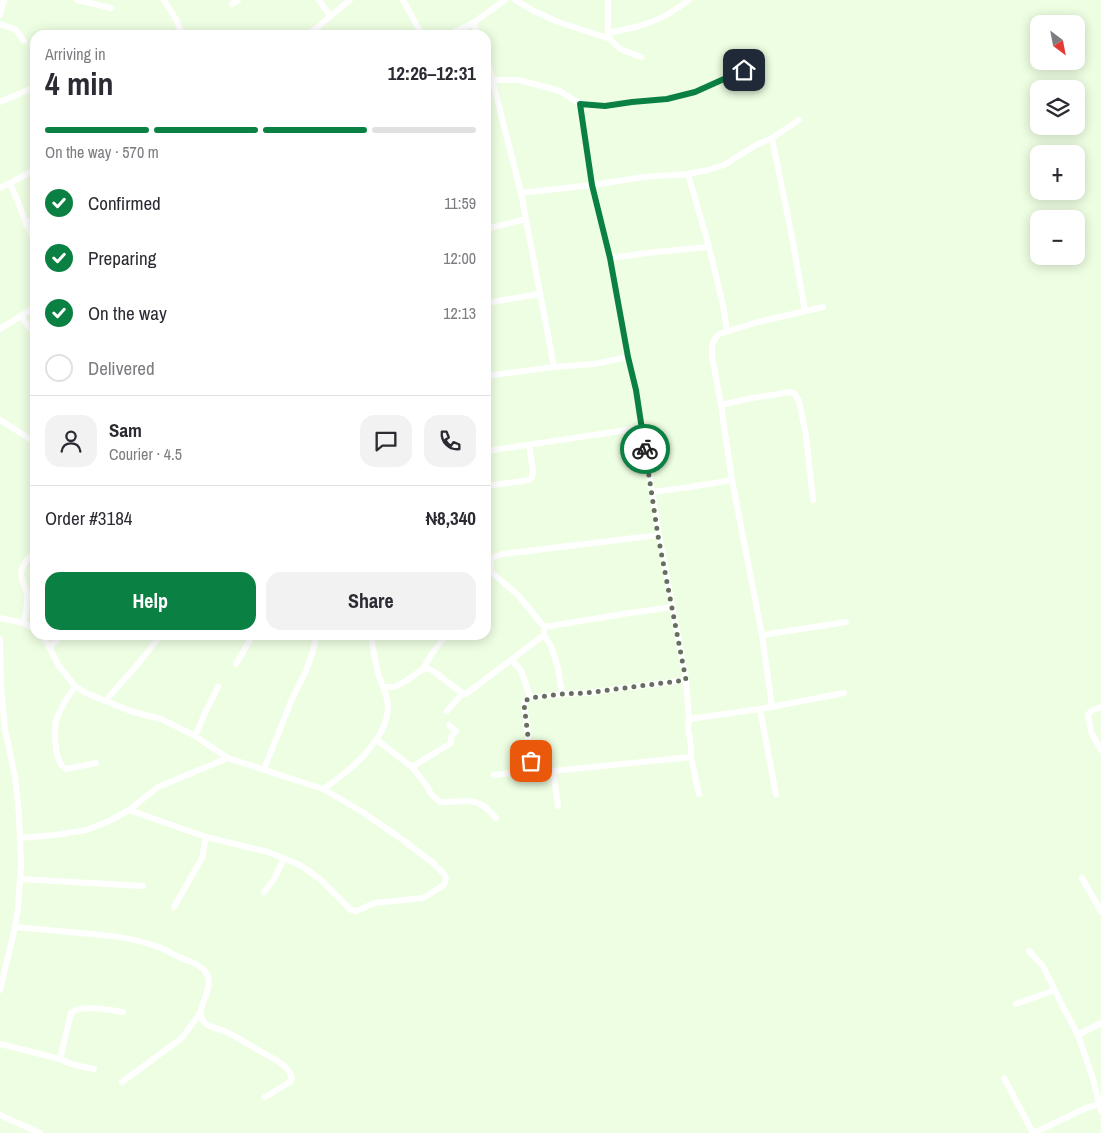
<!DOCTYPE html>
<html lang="en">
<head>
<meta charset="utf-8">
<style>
	body { margin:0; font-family:"Archivo Narrow",sans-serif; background:#f2f2f3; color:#2b2b33; height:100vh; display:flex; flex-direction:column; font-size:19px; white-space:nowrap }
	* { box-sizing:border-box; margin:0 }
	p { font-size:16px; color:#7c7c81 }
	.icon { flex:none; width:28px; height:28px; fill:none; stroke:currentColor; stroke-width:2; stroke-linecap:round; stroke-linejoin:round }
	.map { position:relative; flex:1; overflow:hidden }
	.panel { position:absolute; left:30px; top:30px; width:461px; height:610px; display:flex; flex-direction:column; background:#fff; border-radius:15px; box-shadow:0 2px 12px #0003 }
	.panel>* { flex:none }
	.needle { width:32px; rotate:148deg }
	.tools { position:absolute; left:1030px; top:15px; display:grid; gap:10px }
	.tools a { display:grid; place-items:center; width:55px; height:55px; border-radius:10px; background:#fff; box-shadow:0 2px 12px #0003; font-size:25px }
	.pin { position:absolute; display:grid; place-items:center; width:42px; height:42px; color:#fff; margin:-21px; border-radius:10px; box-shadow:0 2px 8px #0006 }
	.courier { position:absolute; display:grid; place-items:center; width:50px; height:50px; margin:-25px; border:4px solid #0b8043; border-radius:50%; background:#fff; color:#222; box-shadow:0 1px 6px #0007 }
	.overview em { font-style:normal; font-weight:700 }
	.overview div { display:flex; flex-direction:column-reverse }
	.overview { display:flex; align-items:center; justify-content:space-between; height:85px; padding:0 15px }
	h1 { font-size:32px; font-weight:700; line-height:38px }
	.bar { display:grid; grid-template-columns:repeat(4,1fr); gap:8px 5px; align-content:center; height:60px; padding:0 15px }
	.bar i { height:6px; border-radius:4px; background:#e1e1e2 }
	.bar .current { background:#0b8043 }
	.bar p { grid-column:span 4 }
	.line { display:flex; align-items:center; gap:12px; padding:0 15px; border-top:1px solid #e1e1e2 }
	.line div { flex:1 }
	.round { display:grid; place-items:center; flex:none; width:52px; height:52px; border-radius:15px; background:#f2f2f3 }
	ol { padding:0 15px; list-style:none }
	li { display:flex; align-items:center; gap:15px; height:55px }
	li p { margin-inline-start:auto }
	li .icon { padding:5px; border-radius:50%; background:#0b8043; color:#fff; stroke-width:4 }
	li:last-child { color:#7c7c81 }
	li i { width:28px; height:28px; border:2px solid #e1e1e2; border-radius:50% }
	.button { display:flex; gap:10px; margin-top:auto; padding:10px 15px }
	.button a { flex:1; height:58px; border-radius:15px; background:#0b8043; color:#fff; font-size:20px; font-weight:700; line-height:58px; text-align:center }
	.button a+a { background:#f2f2f3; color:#2b2b33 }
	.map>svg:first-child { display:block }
</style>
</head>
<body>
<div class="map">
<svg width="1101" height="1133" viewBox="0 0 1101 1133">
	<rect width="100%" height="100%" fill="#eefee2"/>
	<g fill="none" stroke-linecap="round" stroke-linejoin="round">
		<g stroke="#fff" stroke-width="6">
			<path d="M77,0L111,8"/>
			<path d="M164,0L177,21L182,35"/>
			<path d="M319,0L330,16"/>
			<path d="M403,0L422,35"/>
			<path d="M515,0L532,10L558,22L610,39L620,49L641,57"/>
			<path d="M608,0V33"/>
			<path d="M232,4L238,0"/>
			<path d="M0,15L4,0"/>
			<path d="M473,23L478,35"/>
			<path d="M0,24L16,30L24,41"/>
			<path d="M308,35L350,0"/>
			<path d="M449,35L473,23L505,0"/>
			<path d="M610,39L608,33C628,29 648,25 666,15C674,11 682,5 689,0"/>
			<path d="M486,55L521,193L554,367"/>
			<path d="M493,80H519L560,91L580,104L605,106L632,102L667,99L695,92L744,70"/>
			<path d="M0,102L35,87"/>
			<path d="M772,138L792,237L805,311"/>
			<path d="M688,174L709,247"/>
			<path d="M10,183C19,203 25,223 35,242"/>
			<path d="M0,188L35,170"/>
			<path d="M521,193L592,185L644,177L688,174L708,170L724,165L756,145L772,138L799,120"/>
			<path d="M26,225L35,218"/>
			<path d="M486,229L526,219"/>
			<path d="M610,258L655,252L709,247L723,305L727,331"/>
			<path d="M486,303L540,294"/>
			<path d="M21,316L35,335"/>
			<path d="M0,329L35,307"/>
			<path d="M486,376L554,367L594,364L628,357"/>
			<path d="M721,405L747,399L791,392L795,394L799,401L806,435L813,500"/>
			<path d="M0,420L35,442"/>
			<path d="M486,451L641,428"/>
			<path d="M486,486L529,480L532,477L533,471L529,445"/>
			<path d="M652,492L690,487L732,480"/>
			<path d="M490,571L518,595L544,627V635L551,646L558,668L562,694L530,698L525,701L524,704L531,761L533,770L537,772L553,771L691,757V748L688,727L689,719L686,680L659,535L636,391L628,357L610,258L592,185L580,104"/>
			<path d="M486,579L490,571L491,558L503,554L659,535"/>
			<path d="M0,618L24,623L35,629"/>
			<path d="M24,623C25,614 28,604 27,595C27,589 23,585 22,579C18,568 28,559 35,551"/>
			<path d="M544,627L624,614L672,607"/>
			<path d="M41,635L45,639L59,666L75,686L86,693L130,711L161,719L195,736L228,758L323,789L361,811L403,840L433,863L444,874L446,879L444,885L423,898L375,903L356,911L351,910L321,880L300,865L268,852L206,837L129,810"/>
			<path d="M762,635L846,622"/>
			<path d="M0,639L1,686L5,730L15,776L19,815L21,865L18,908L15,927L0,990"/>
			<path d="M50,647L61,635"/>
			<path d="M511,660L521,670L530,698"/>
			<path d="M236,664L253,635"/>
			<path d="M423,669L433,652L446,635"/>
			<path d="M75,686C68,697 59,709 56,721C54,731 55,751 59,760C60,764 63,767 66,769L96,763"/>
			<path d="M384,687H394L406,681L423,669H429L436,673L462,693L466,694L544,635"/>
			<path d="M562,694L586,693L686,680"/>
			<path d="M105,701L138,664L161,635"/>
			<path d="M772,707L762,635L732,480L721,405L712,356C711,348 712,340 719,334L758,322L823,307"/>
			<path d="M1101,707L1093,710L1088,714L1091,732L1101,750"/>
			<path d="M760,709L776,795"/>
			<path d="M447,711L463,693"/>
			<path d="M689,719L760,709L844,693"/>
			<path d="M195,736L206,711L218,687"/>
			<path d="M377,740L412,767L427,786L431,794L440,802C466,802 477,795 496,818"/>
			<path d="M691,757L699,794"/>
			<path d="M412,767L451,743V737L456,731L449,725"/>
			<path d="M264,769L292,699L306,671L313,651L315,641L312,635"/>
			<path d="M553,771L558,806"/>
			<path d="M494,775L533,770"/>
			<path d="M323,789C349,772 388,740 388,706C388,695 381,684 378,673C375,661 373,648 371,635"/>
			<path d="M20,838L55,835L86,830L107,822L129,810L158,787L228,758"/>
			<path d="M1082,878L1097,904L1101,912"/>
			<path d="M20,879L143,886"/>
			<path d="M264,892L274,879L284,858"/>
			<path d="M174,907L202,858L206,837"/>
			<path d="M15,927C36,929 58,931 80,933C105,935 130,937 155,946C163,948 171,953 179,957C187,961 199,963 205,971C219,988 189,1011 206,1024C212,1028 218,1028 224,1031C237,1037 248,1044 260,1051C268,1056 277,1059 283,1065C287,1068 290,1073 292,1078L290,1082L265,1097"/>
			<path d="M1029,951L1043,966L1064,1009L1078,1035L1093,1079L1101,1111"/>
			<path d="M1016,1004L1055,990"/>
			<path d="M1078,1035L1101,1023"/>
			<path d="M0,1044L60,1059L71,1064L94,1069"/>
			<path d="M60,1059L71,1013C81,1004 110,1010 123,1012"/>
			<path d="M1004,1078L1033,1133"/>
			<path d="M122,1082L182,1038L200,1013"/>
			<path d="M0,1115L40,1133"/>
			<path d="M1034,1133L1086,1108L1100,1104"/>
		</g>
	</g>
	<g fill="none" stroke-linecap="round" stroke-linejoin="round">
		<path stroke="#666f5f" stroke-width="5" stroke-dasharray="0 9" d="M531,761L524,704L525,701L530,698L562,694L586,693L686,680L658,536L645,449"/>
		<path stroke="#0b8043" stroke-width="6" d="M645,449L636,390L628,357L610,258L592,185L580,104L605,106L632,102L667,99L695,92L744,70"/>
	</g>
</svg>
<div class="tools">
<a><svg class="needle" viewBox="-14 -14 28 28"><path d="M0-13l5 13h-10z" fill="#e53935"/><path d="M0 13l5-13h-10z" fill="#7c7c81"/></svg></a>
<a><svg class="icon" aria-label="layers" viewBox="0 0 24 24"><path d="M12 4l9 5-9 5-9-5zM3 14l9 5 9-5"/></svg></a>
<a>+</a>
<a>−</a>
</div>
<div class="pin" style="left:531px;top:761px;background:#ea580c"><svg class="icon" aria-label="bag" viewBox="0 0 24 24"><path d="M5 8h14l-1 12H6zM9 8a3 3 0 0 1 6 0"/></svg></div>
<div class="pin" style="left:744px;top:70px;background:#1f2937"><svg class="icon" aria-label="home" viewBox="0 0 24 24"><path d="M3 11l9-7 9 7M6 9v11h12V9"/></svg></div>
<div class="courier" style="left:645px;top:449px"><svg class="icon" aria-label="bike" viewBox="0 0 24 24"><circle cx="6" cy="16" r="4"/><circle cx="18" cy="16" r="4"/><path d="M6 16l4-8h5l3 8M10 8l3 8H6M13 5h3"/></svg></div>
<section class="panel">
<div class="overview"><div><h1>4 min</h1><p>Arriving in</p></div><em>12:26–12:31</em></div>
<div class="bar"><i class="current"></i><i class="current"></i><i class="current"></i><i></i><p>On the way · 570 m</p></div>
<ol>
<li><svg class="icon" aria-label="check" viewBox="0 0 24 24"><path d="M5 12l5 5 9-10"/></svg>Confirmed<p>11:59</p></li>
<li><svg class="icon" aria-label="check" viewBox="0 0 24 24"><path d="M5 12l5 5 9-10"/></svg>Preparing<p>12:00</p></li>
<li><svg class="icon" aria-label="check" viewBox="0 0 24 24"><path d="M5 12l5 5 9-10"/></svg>On the way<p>12:13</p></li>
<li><i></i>Delivered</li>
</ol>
<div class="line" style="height:90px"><a class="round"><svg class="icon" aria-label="person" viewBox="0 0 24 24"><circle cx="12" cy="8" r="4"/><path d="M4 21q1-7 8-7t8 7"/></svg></a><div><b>Sam</b><p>Courier · 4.5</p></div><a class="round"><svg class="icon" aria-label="chat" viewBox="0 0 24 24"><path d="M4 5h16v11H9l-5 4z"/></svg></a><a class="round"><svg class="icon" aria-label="phone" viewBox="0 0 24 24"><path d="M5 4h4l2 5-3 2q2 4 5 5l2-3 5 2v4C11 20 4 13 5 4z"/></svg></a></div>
<div class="line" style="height:65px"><div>Order #3184</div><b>₦8,340</b></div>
<div class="button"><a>Help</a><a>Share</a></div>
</section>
</div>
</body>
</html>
